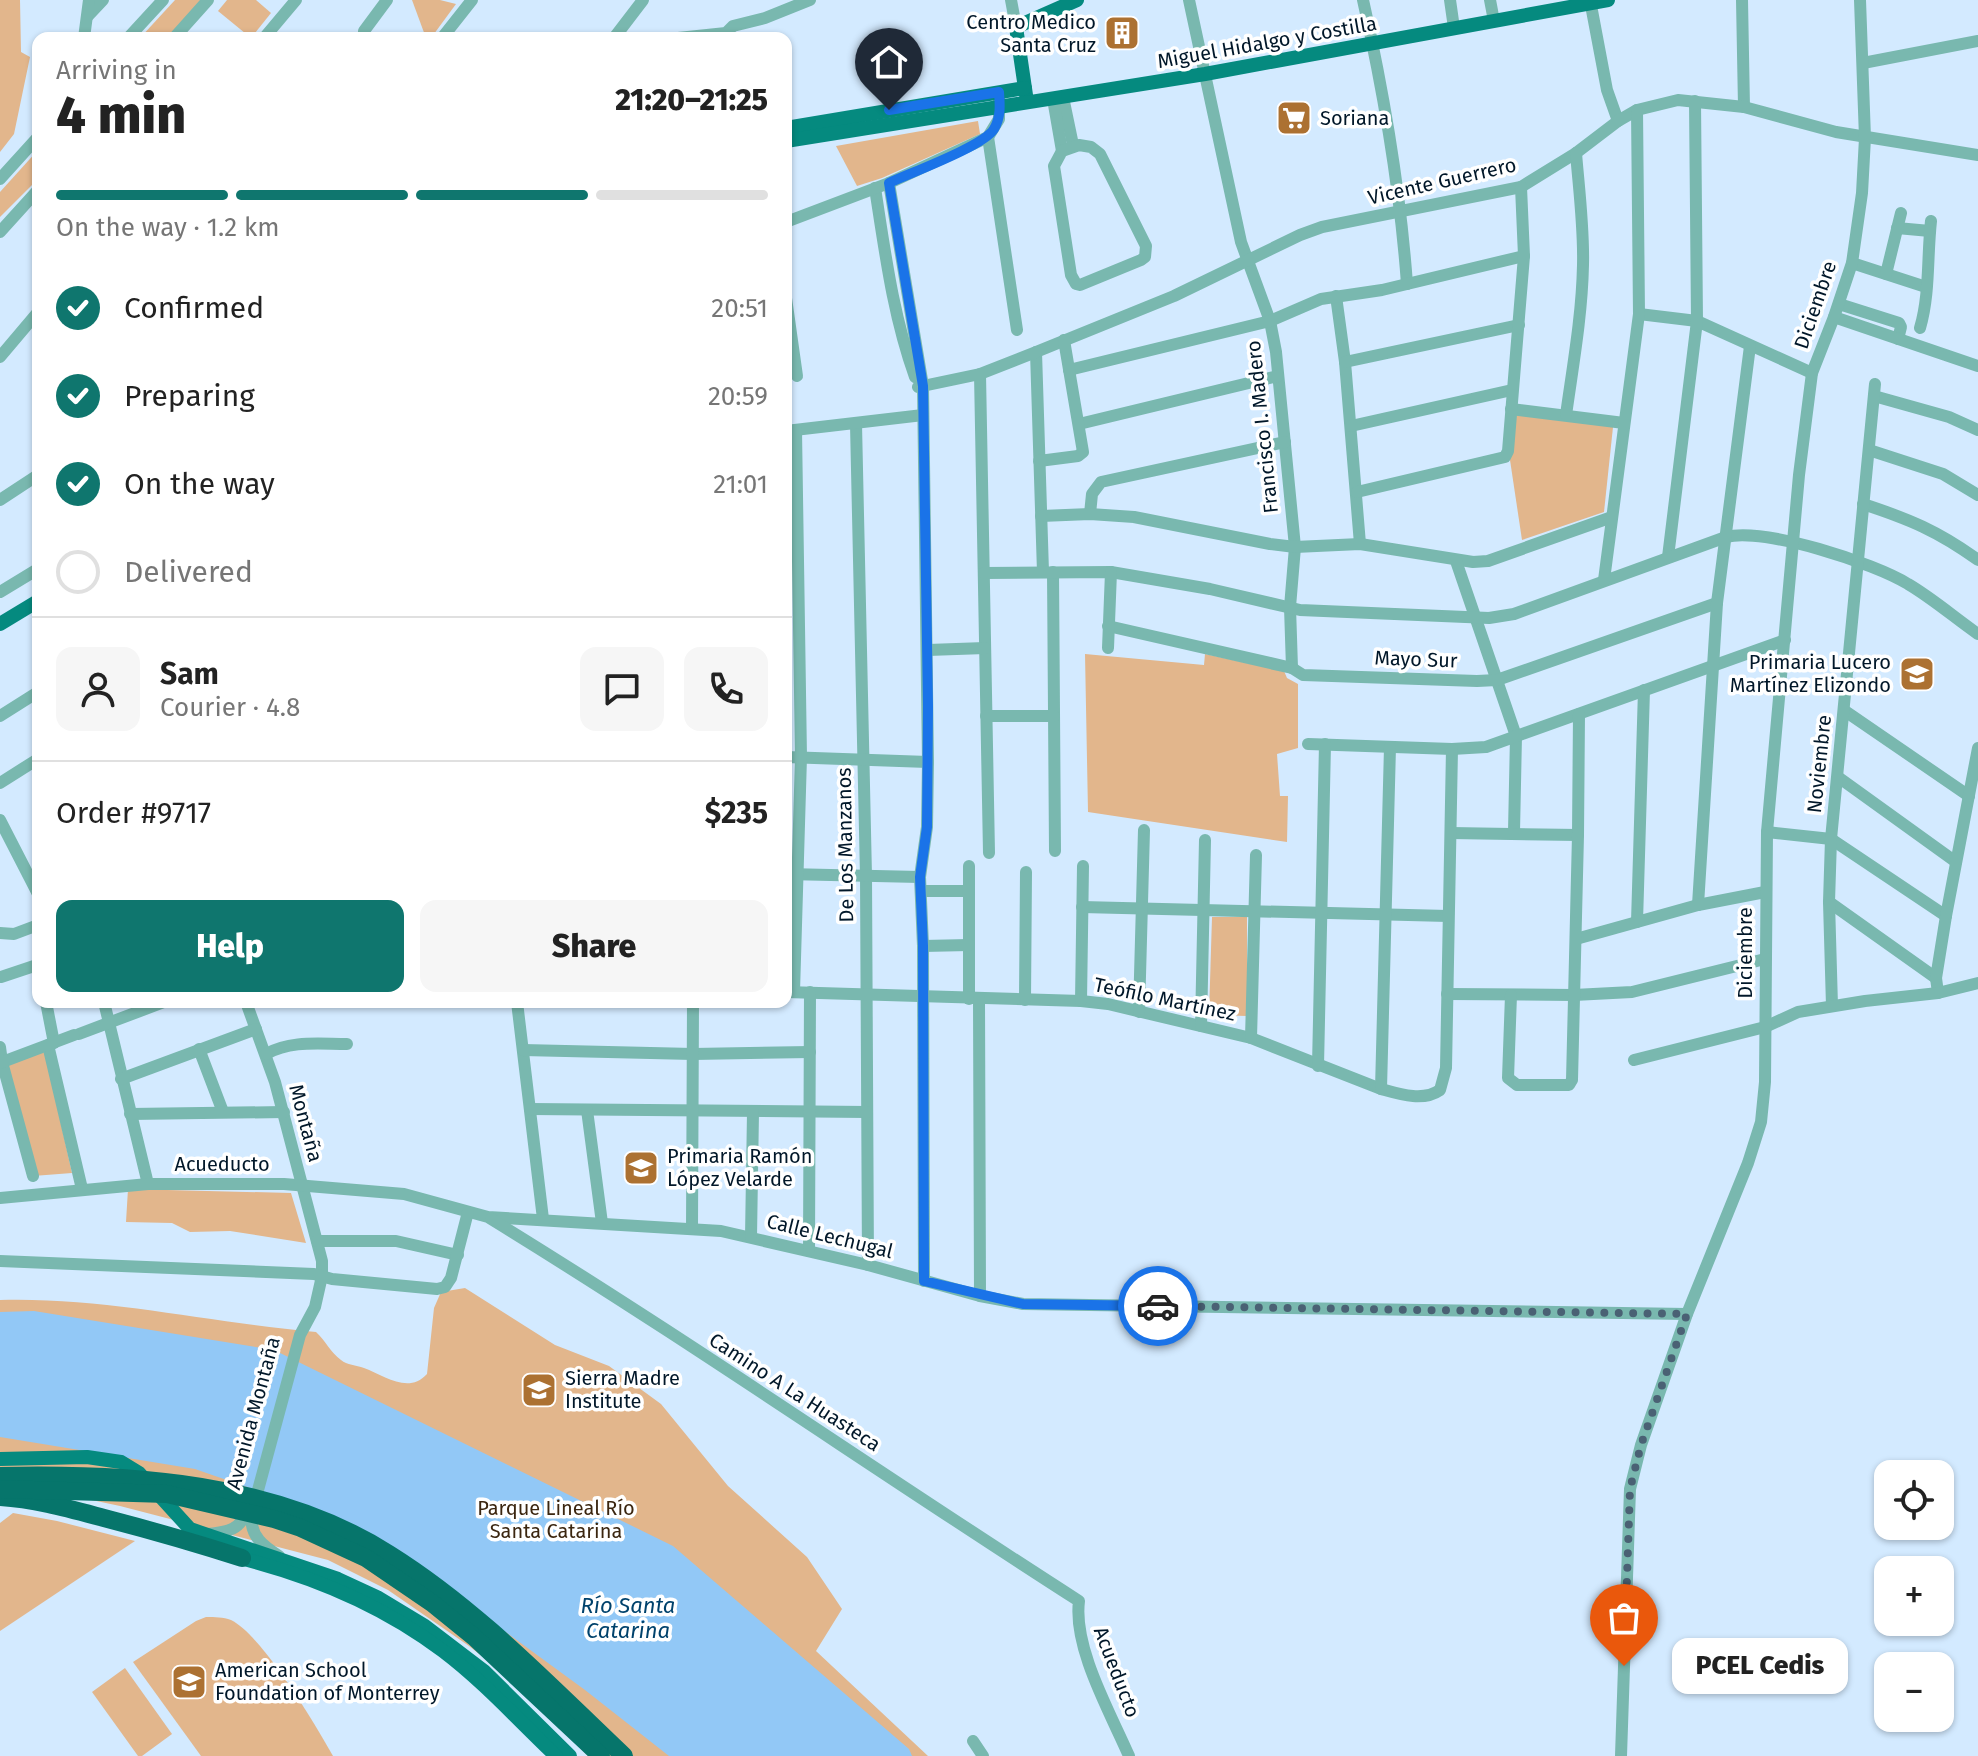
<!DOCTYPE html>
<html lang="en">
<head>
<meta charset="utf-8">
<style>
	body { margin:0; font-family:"Fira Sans",sans-serif; background:#f6f6f6; color:#222; height:100vh; display:flex; flex-direction:column; font-size:30px; white-space:nowrap }
	* { box-sizing:border-box; margin:0 }
	p { font-size:26px; color:#767676 }
	.icon { flex:none; width:44px; height:44px; fill:none; stroke:currentColor; stroke-width:2; stroke-linecap:round; stroke-linejoin:round }
	.map { position:relative; flex:1; overflow:hidden }
	.details { position:absolute; left:32px; top:32px; width:760px; height:976px; display:flex; flex-direction:column; background:#fff; border-radius:16px; box-shadow:0 2px 6px #0004 }
	.details>* { flex:none }
	.buttons { position:absolute; left:1874px; top:1460px; display:grid; gap:16px }
	.buttons a { display:grid; place-items:center; width:80px; height:80px; border-radius:16px; background:#fff; box-shadow:0 2px 6px #0004; font-size:40px }
	.pin { position:absolute; display:grid; place-items:center; width:68px; height:68px; color:#fff; margin:-82px -34px; border-radius:50% 50% 50% 0; rotate:-45deg; box-shadow:0 0 8px #0007 }
	.pin .icon { rotate:45deg }
	.courier { position:absolute; display:grid; place-items:center; width:80px; height:80px; margin:-40px; border:6px solid #1a73e8; border-radius:50%; background:#fff; color:#222; box-shadow:0 2px 10px #0007 }
	.bubble { position:absolute; height:56px; border-radius:16px; background:#fff; box-shadow:0 2px 6px #0004; font-size:26px; font-weight:800; line-height:56px; text-align:center }
	.headline em { font-style:normal; font-weight:800 }
	.headline div { display:flex; flex-direction:column-reverse }
	.headline { display:flex; align-items:center; justify-content:space-between; height:136px; padding:0 24px }
	h1 { font-size:52px; font-weight:800; line-height:60px }
	.bar { display:grid; grid-template-columns:repeat(4,1fr); gap:12px 8px; align-content:center; height:96px; padding:0 24px }
	.bar i { height:10px; border-radius:6px; background:#e0e0e0 }
	.bar .on { background:#0f766e }
	.bar p { grid-column:span 4 }
	.line { display:flex; align-items:center; gap:20px; padding:0 24px; border-top:2px solid #e0e0e0 }
	.line div { flex:1 }
	.round { display:grid; place-items:center; flex:none; width:84px; height:84px; border-radius:16px; background:#f6f6f6 }
	ol { padding:0 24px; list-style:none }
	li { display:flex; align-items:center; gap:24px; height:88px }
	li p { margin-inline-start:auto }
	li .icon { padding:8px; border-radius:50%; background:#0f766e; color:#fff; stroke-width:4 }
	li:last-child { color:#767676 }
	li i { width:44px; height:44px; border:4px solid #e0e0e0; border-radius:50% }
	.cta { display:flex; gap:16px; margin-top:auto; padding:16px 24px }
	.cta a { flex:1; height:92px; border-radius:16px; background:#0f766e; color:#fff; font-size:32px; font-weight:800; line-height:92px; text-align:center }
	.cta a+a { background:#f6f6f6; color:#222 }
	.map>svg:first-child { display:block }
</style>
</head>
<body>
<div class="map">
<svg width="1978" height="1756" viewBox="0 0 1978 1756">
	<rect width="100%" height="100%" fill="#d3eaff"/>
	<g fill="#e2b68c">
		<path d="M0,0H20L21,52L30,57L14,134L0,152Z"/>
		<path d="M175,0H201L167,38H140Z"/>
		<path d="M227,0H256L271,13L251,38L218,11Z"/>
		<path d="M412,0H440L456,4L431,38H426Z"/>
		<path d="M978,121L980,134L882,178L857,186L836,146Z"/>
		<path d="M38,150V179L0,217V192Z"/>
		<path d="M1514,414L1613,427L1604,512L1522,540L1510,460Z"/>
		<path d="M1085,654L1204,665L1205,654L1284,671L1287,678L1298,684V748L1277,754L1280,796H1288L1287,842L1088,812Z"/>
		<path d="M1212,917H1247V1016L1209,1015Z"/>
		<path d="M45,1052L72,1173L33,1176L2,1062Z"/>
		<path d="M128,1189L291,1193L306,1243L230,1231L190,1232L172,1223L126,1222Z"/>
		<path d="M465,1288L555,1345L609,1366L661,1404L728,1486L807,1557L842,1609L816,1651L928,1756H588L511,1679L469,1646L388,1590L328,1560L120,1506L49,1491L0,1487V1300C106,1297 211,1323 316,1332C325,1340 331,1353 341,1360C347,1365 356,1365 364,1368C384,1375 408,1395 427,1374L434,1308L441,1292Z"/>
		<path d="M13,1513L57,1521L135,1541L0,1631V1523Z"/>
		<path d="M206,1617C215,1617 223,1617 231,1620C262,1635 315,1724 333,1756H201L133,1662L196,1621Z"/>
		<path d="M125,1668L172,1734L142,1756H138L92,1692Z"/>
	</g>
	<path fill="#92c8f6" d="M34,1311L274,1350L673,1546L909,1749L912,1756H669L585,1690L419,1569L315,1511L195,1469L0,1437V1312Z"/>
	<g fill="none" stroke-linecap="round" stroke-linejoin="round">
		<g stroke="#79b8af" stroke-width="12">
			<path d="M1011,0L1016,27"/>
			<path d="M1189,0L1241,242L1270,321L1276,352L1295,547L1290,607L1292,668"/>
			<path d="M1363,0C1384,94 1400,188 1407,284"/>
			<path d="M1450,0L1454,28"/>
			<path d="M1490,0L1494,21"/>
			<path d="M1590,0L1607,90L1618,121"/>
			<path d="M1742,0L1744,107"/>
			<path d="M87,17L103,0"/>
			<path d="M364,31L387,0"/>
			<path d="M84,38L89,0"/>
			<path d="M128,38L163,0"/>
			<path d="M174,38L208,0"/>
			<path d="M264,38L296,0"/>
			<path d="M442,38L472,0"/>
			<path d="M614,38L643,0"/>
			<path d="M678,38L726,33L733,26L765,18L810,0"/>
			<path d="M1863,63L1978,41"/>
			<path d="M1063,97L1073,145"/>
			<path d="M1053,99L1062,151"/>
			<path d="M988,137L1017,330"/>
			<path d="M1079,145L1091,147L1100,154L1146,246L1145,257L1141,260L1080,285L1076,284L1071,275L1054,166L1062,151Z"/>
			<path d="M0,179L38,137"/>
			<path d="M889,183L923,386L928,762L927,827L920,877L923,946L924,1281"/>
			<path d="M875,188C885,252 893,316 915,377"/>
			<path d="M786,222L889,183L988,137L999,119V92"/>
			<path d="M1897,228L1930,231"/>
			<path d="M0,232L38,190"/>
			<path d="M1852,263L1926,287"/>
			<path d="M1886,274L1901,213"/>
			<path d="M1336,296L1345,362L1360,544"/>
			<path d="M786,298L797,376"/>
			<path d="M1839,304L1899,323L1901,327L1898,339"/>
			<path d="M1639,314L1697,321L1812,373"/>
			<path d="M1834,317L1978,366"/>
			<path d="M1920,328C1930,294 1927,257 1931,221"/>
			<path d="M1036,352L1043,572"/>
			<path d="M0,357L38,312"/>
			<path d="M1345,362L1519,325"/>
			<path d="M1069,370L1270,321L1321,299L1382,290L1524,256"/>
			<path d="M980,374L989,853"/>
			<path d="M918,387L980,374L1036,352L1174,296L1300,235L1322,227L1521,187L1576,153L1618,121L1637,110L1678,100L1744,107L1836,132L1978,155"/>
			<path d="M1874,396L1949,417L1978,430"/>
			<path d="M1511,409L1624,423"/>
			<path d="M1566,415C1573,365 1582,315 1583,265C1584,228 1579,190 1576,153"/>
			<path d="M856,424L866,876L868,1265"/>
			<path d="M1079,424L1278,376"/>
			<path d="M1351,426L1512,390"/>
			<path d="M786,431L923,415"/>
			<path d="M1869,450L1943,474L1978,495"/>
			<path d="M1039,461L1078,456L1083,452L1064,340"/>
			<path d="M1357,492L1505,457L1508,451L1524,256L1521,187"/>
			<path d="M0,500L38,475"/>
			<path d="M1863,504C1909,519 1938,531 1978,560"/>
			<path d="M1090,514L1092,494L1101,482L1285,442"/>
			<path d="M1041,516L1090,514L1134,517L1270,544L1295,547L1360,544L1473,562L1488,561L1612,517"/>
			<path d="M1668,557L1697,321L1695,101"/>
			<path d="M1456,561L1516,736L1514,832"/>
			<path d="M1053,572L1055,851"/>
			<path d="M984,573L1111,572L1210,589L1300,610L1489,618L1514,614L1726,537C1764,527 1874,563 1908,584C1932,598 1955,618 1978,634"/>
			<path d="M1604,580L1639,314L1637,110"/>
			<path d="M0,592L38,569"/>
			<path d="M1108,626L1292,668L1303,675L1477,681L1497,680L1717,603"/>
			<path d="M1108,648L1111,572"/>
			<path d="M928,650L985,648"/>
			<path d="M1845,711L1969,796"/>
			<path d="M0,716L38,692"/>
			<path d="M986,716H1054"/>
			<path d="M1308,744L1452,749L1486,747L1785,640"/>
			<path d="M786,757L928,762"/>
			<path d="M1838,777L1956,862"/>
			<path d="M0,783L38,759"/>
			<path d="M0,820L38,894"/>
			<path d="M1767,832L1831,839L1946,916"/>
			<path d="M1451,833L1578,835"/>
			<path d="M969,866V999"/>
			<path d="M786,874L920,877"/>
			<path d="M922,891H969"/>
			<path d="M1829,902L1936,978"/>
			<path d="M1698,905L1717,603L1750,346"/>
			<path d="M1082,907L1448,916"/>
			<path d="M1637,922L1644,690"/>
			<path d="M0,933L14,934L38,925"/>
			<path d="M1576,939L1698,905L1765,892"/>
			<path d="M923,946L969,945"/>
			<path d="M1,977L34,966L38,968"/>
			<path d="M786,992L1081,1001L1108,1004L1251,1038L1381,1089C1399,1094 1423,1102 1440,1090L1446,1068L1452,749"/>
			<path d="M794,992L801,757L796,430"/>
			<path d="M1938,993L1936,978L1946,916L1978,748"/>
			<path d="M1447,994L1574,995L1632,992L1765,959"/>
			<path d="M1511,995L1508,1078L1517,1085H1569L1572,1080L1578,835L1579,714"/>
			<path d="M979,999L980,1296"/>
			<path d="M1025,1000L1026,872"/>
			<path d="M1081,1001L1083,866"/>
			<path d="M46,1002L54,1043"/>
			<path d="M104,1002L148,1184"/>
			<path d="M246,1002L275,1082L322,1261V1276L315,1307L300,1335L251,1516C251,1537 263,1546 279,1556"/>
			<path d="M517,1002L543,1219"/>
			<path d="M1832,1006L1829,902L1831,839L1875,384"/>
			<path d="M1139,1012L1144,830"/>
			<path d="M1201,1026L1205,840"/>
			<path d="M79,1034L164,1002"/>
			<path d="M1251,1038L1256,855"/>
			<path d="M48,1045L82,1189"/>
			<path d="M0,1047L2,1062L33,1176"/>
			<path d="M199,1049L223,1112"/>
			<path d="M523,1050L693,1054L810,1052"/>
			<path d="M266,1054C291,1040 319,1044 347,1044"/>
			<path d="M1634,1060L1765,1027L1798,1012L1865,1001L1938,993L1978,983"/>
			<path d="M0,1063L74,1035"/>
			<path d="M1318,1066L1325,744"/>
			<path d="M121,1079L256,1029"/>
			<path d="M1381,1089L1390,747"/>
			<path d="M530,1109L867,1112"/>
			<path d="M587,1110L602,1223"/>
			<path d="M130,1114L284,1112"/>
			<path d="M0,1198L148,1184H284L404,1194L488,1217L721,1231L868,1265L980,1296L1023,1304L1687,1314"/>
			<path d="M491,1219C690,1341 882,1475 1079,1601C1073,1648 1110,1712 1129,1756"/>
			<path d="M692,1229L693,1002"/>
			<path d="M751,1237L753,1112"/>
			<path d="M317,1241H396L458,1255"/>
			<path d="M809,1251L810,992"/>
			<path d="M0,1261L314,1274L332,1279L437,1289L445,1287L451,1278L468,1212"/>
			<path d="M208,1534C228,1532 241,1530 248,1508"/>
			<path d="M973,1741L983,1756"/>
			<path d="M1621,1756L1630,1489L1641,1445L1687,1314L1748,1163L1761,1122L1765,1082L1767,832L1799,475L1812,373L1834,317L1852,263L1862,193L1865,138L1860,0"/>
		</g>
		<g stroke="#058a7f" stroke-width="14">
			<path d="M1026,95L1016,27L1077,0"/>
			<path d="M786,128L1025,88"/>
			<path d="M786,141L1205,74L1608,0"/>
			<path d="M0,624L38,601"/>
			<path d="M0,1459L87,1457L121,1462L139,1473L190,1529L338,1579L377,1597L425,1626L484,1671L570,1756"/>
			<path d="M232,1556C307,1574 381,1604 443,1651C484,1682 519,1721 556,1756"/>
		</g>
		<path stroke="#06756b" stroke-width="18" d="M0,1497C35,1499 70,1509 104,1518C150,1530 196,1543 242,1558"/>
		<g stroke="#06756b" stroke-width="18">
			<path d="M0,1476C130,1473 276,1482 389,1554C477,1609 549,1685 624,1756"/>
			<path d="M0,1489L167,1494L274,1519L301,1528L366,1558L432,1603L474,1637L601,1756"/>
		</g>
	</g>
	<g fill="none" stroke-linecap="round" stroke-linejoin="round">
		<path stroke="#4a6174" stroke-width="8" stroke-dasharray="0 14.4" d="M1158,1306L1687,1314L1641,1445L1630,1489L1624,1666"/>
		<path stroke="#1a73e8" stroke-width="10" d="M889,110L999,92C1000,105 1001,117 994,129C984,146 910,173 889,183L923,386L928,706L927,827L920,877L923,946L924,1281L1023,1304L1158,1306"/>
	</g>
	<defs>
		<symbol id="building-square" viewBox="-11 -11 22 22"><rect x="-9" y="-9" width="18" height="18" rx="4" fill="#ac7132" stroke="#fff"/><path d="M-4-6H4V6H1V3H-1V6H-4ZM-2.5-4.3h1.7v1.8h-1.7ZM.8-4.3h1.7v1.8H.8ZM-2.5-1h1.7V.8h-1.7ZM.8-1h1.7V.8H.8Z" fill="#fff"/></symbol>
		<symbol id="supermarket-square" viewBox="-11 -11 22 22"><rect x="-9" y="-9" width="18" height="18" rx="4" fill="#ac7132" stroke="#fff"/><path d="M-6-5.5h2.5l.6 2H6L4.5 2H-2.5L-4.4-4H-6ZM-1.5 3.2a1.3 1.3 0 1 0 .1 0ZM3 3.2a1.3 1.3 0 1 0 .1 0Z" fill="#fff"/></symbol>
		<symbol id="school-square" viewBox="-11 -11 22 22"><rect x="-9" y="-9" width="18" height="18" rx="4" fill="#ac7132" stroke="#fff"/><path d="M0-5L7-2L0 1L-7-2ZM-4 1L0 2.5L4 1V4Q0 6-4 4Z" fill="#fff"/></symbol>
	</defs>
	<g fill-rule="evenodd">
		<use href="#building-square" x="1102" y="13" width="40" height="40"/>
		<use href="#supermarket-square" x="1274" y="98" width="40" height="40"/>
		<use href="#school-square" x="1897" y="654" width="40" height="40"/>
		<use href="#school-square" x="621" y="1148" width="40" height="40"/>
		<use href="#school-square" x="519" y="1370" width="40" height="40"/>
		<use href="#school-square" x="169" y="1662" width="40" height="40"/>
	</g>
	<g text-anchor="middle" stroke-width="7" stroke-linejoin="round" paint-order="stroke">
		<g font-size="20" fill="#011729" stroke="#fff" text-anchor="start">
			<text x="1096" y="29" text-anchor="end">Centro Medico<tspan x="1096" dy="23">Santa Cruz</tspan></text>
			<text x="1320" y="125">Soriana</text>
			<text x="1891" y="669" text-anchor="end">Primaria Lucero<tspan x="1891" dy="23">Martínez Elizondo</tspan></text>
			<text x="667" y="1163">Primaria Ramón<tspan x="667" dy="23">López Velarde</tspan></text>
			<text x="565" y="1385">Sierra Madre<tspan x="565" dy="23">Institute</tspan></text>
			<text x="215" y="1677">American School<tspan x="215" dy="23">Foundation of Monterrey</tspan></text>
		</g>
		<g font-size="20" fill="#011729" stroke="#fff">
			<text transform="translate(1267 42) rotate(-10)" y="7">Miguel Hidalgo y Costilla</text>
			<text transform="translate(1442 181) rotate(-13)" y="7">Vicente Guerrero</text>
			<text transform="translate(1815 305) rotate(-71)" y="7">Diciembre</text>
			<text transform="translate(1262 427) rotate(-96)" y="7">Francisco I. Madero</text>
			<text transform="translate(1416 659) rotate(2)" y="7">Mayo Sur</text>
			<text transform="translate(1819 764) rotate(-84)" y="7">Noviembre</text>
			<text transform="translate(845 845) rotate(-91)" y="7">De Los Manzanos</text>
			<text transform="translate(1745 953) rotate(-90)" y="7">Diciembre</text>
			<text transform="translate(1165 999) rotate(12)" y="7">Teófilo Martínez</text>
			<text transform="translate(306 1123) rotate(75)" y="7">Montaña</text>
			<text x="222" y="1171">Acueducto</text>
			<text transform="translate(830 1236) rotate(14)" y="7">Calle Lechugal</text>
			<text transform="translate(795 1392) rotate(33)" y="7">Camino A La Huasteca</text>
			<text transform="translate(253 1413) rotate(-75)" y="7">Avenida Montaña</text>
			<text transform="translate(1117 1672) rotate(69)" y="7">Acueducto</text>
		</g>
		<g font-size="20" fill="#3b2610" stroke="#fff">
			<text x="556" y="1515">Parque Lineal Río<tspan x="556" dy="23">Santa Catarina</tspan></text>
		</g>
		<g font-size="22" font-style="italic" fill="#00426c" stroke="#fff">
			<text x="628" y="1613">Río Santa<tspan x="628" dy="25">Catarina</tspan></text>
		</g>
	</g>
</svg>
<div class="buttons">
<a><svg class="icon" aria-label="locate" viewBox="0 0 24 24"><circle cx="12" cy="12" r="6"/><path d="M12 2v4M12 18v4M2 12h4M18 12h4"/></svg></a>
<a>+</a>
<a>−</a>
</div>
<div class="pin" style="left:1624px;top:1666px;background:#ea580c"><svg class="icon" aria-label="bag" viewBox="0 0 24 24"><path d="M5 8h14l-1 12H6zM9 8a3 3 0 0 1 6 0"/></svg></div>
<div class="pin" style="left:889px;top:110px;background:#1f2937"><svg class="icon" aria-label="home" viewBox="0 0 24 24"><path d="M3 11l9-7 9 7M6 9v11h12V9"/></svg></div>
<div class="courier" style="left:1158px;top:1306px"><svg class="icon" aria-label="car" viewBox="0 0 24 24"><path d="M5 17H2v-5l4-1 3-4h7l3 4 3 1v5h-3M9 17h6M6 11h13"/><circle cx="7" cy="17" r="2"/><circle cx="17" cy="17" r="2"/></svg></div>
<div class="bubble" style="left:1672px;top:1638px;width:176px">PCEL Cedis</div>
<section class="details">
<div class="headline"><div><h1>4 min</h1><p>Arriving in</p></div><em>21:20–21:25</em></div>
<div class="bar"><i class="on"></i><i class="on"></i><i class="on"></i><i></i><p>On the way · 1.2 km</p></div>
<ol>
<li><svg class="icon" aria-label="check" viewBox="0 0 24 24"><path d="M5 12l5 5 9-10"/></svg>Confirmed<p>20:51</p></li>
<li><svg class="icon" aria-label="check" viewBox="0 0 24 24"><path d="M5 12l5 5 9-10"/></svg>Preparing<p>20:59</p></li>
<li><svg class="icon" aria-label="check" viewBox="0 0 24 24"><path d="M5 12l5 5 9-10"/></svg>On the way<p>21:01</p></li>
<li><i></i>Delivered</li>
</ol>
<div class="line" style="height:144px"><a class="round"><svg class="icon" aria-label="person" viewBox="0 0 24 24"><circle cx="12" cy="8" r="4"/><path d="M4 21q1-7 8-7t8 7"/></svg></a><div><b>Sam</b><p>Courier · 4.8</p></div><a class="round"><svg class="icon" aria-label="chat" viewBox="0 0 24 24"><path d="M4 5h16v11H9l-5 4z"/></svg></a><a class="round"><svg class="icon" aria-label="phone" viewBox="0 0 24 24"><path d="M5 4h4l2 5-3 2q2 4 5 5l2-3 5 2v4C11 20 4 13 5 4z"/></svg></a></div>
<div class="line" style="height:104px"><div>Order #9717</div><b>$235</b></div>
<div class="cta"><a>Help</a><a>Share</a></div>
</section>
</div>
</body>
</html>
